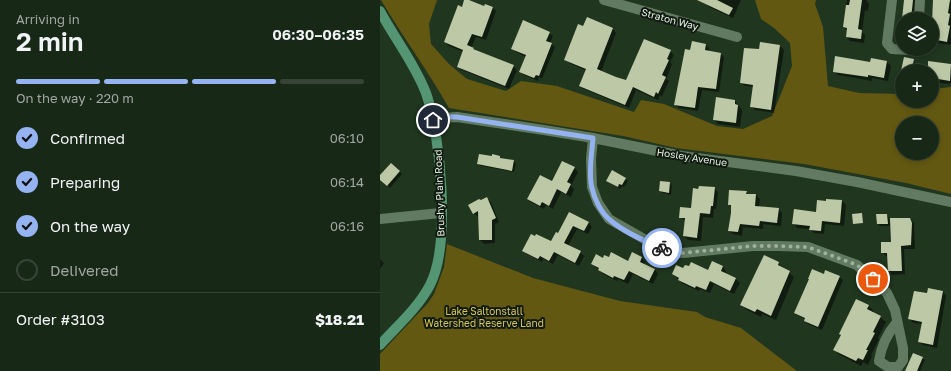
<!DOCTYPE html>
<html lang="en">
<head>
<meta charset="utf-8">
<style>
	body { margin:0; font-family:"Golos Text",sans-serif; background:#253424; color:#f1f3f6; height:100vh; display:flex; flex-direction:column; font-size:15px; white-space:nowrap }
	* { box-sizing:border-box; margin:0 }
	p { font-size:13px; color:#9fa6a1 }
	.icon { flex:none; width:22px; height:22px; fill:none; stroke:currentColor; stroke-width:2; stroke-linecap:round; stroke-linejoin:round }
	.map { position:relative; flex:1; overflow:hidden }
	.details { display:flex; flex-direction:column; background:#182817; width:380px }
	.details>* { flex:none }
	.fabs { position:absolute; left:515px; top:12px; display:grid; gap:8px }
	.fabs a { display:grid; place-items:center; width:44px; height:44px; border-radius:50%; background:#182817; box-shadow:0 2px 6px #0003,0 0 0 1px #364436; font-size:20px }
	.pin { position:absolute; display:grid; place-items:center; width:34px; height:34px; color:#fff; margin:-17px; border:2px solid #fff; border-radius:50%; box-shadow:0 1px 4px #0007 }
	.courier { position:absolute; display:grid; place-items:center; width:40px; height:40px; margin:-20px; border:3px solid #95b2f1; border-radius:50%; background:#fff; color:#222; box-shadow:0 1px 5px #0007 }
	.summary em { font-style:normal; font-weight:600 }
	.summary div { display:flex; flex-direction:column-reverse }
	.summary { display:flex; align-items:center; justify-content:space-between; height:68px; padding:0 16px }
	h1 { font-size:26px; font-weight:600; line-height:30px }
	.bar { display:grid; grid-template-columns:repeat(4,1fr); gap:6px 4px; align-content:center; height:48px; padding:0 16px }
	.bar i { height:5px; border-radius:3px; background:#364436 }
	.bar .on { background:#95b2f1 }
	.bar p { grid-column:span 4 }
	.line { display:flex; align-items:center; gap:10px; padding:0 16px; border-top:1px solid #364436 }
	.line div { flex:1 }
	ol { padding:0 16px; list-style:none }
	li { display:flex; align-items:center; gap:12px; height:44px }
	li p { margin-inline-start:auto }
	li .icon { padding:4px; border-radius:50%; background:#95b2f1; color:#111; stroke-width:4 }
	li:last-child { color:#9fa6a1 }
	li i { width:22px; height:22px; border:2px solid #364436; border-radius:50% }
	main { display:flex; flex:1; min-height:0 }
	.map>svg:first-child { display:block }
</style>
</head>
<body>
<main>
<section class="details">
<div class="summary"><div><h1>2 min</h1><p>Arriving in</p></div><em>06:30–06:35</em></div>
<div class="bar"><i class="on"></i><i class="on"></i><i class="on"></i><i></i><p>On the way · 220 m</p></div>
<ol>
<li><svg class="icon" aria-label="check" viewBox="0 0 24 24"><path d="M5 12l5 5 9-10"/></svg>Confirmed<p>06:10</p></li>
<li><svg class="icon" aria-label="check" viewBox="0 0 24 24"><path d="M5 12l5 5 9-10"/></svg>Preparing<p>06:14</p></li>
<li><svg class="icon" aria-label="check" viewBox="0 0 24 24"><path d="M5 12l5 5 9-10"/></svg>On the way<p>06:16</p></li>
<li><i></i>Delivered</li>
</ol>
<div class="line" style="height:52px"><div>Order #3103</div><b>$18.21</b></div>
</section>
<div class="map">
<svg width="571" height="371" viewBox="0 0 571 371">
	<rect width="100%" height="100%" fill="#20361f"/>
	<g fill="#625812" fill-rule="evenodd">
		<path d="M1,0H57L49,24L51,44L69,64L87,79L126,91L141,81L177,86L254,112L261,100L284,104L337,126L363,129L392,116L412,66L410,43L394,28L381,19L375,0H436L435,4L443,27L448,86L479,93L522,94V101H552V89L571,87V194L526,183L424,164L296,148L243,136L69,108C48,71 23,37 1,0ZM522,123H552V153H522Z"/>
		<path d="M67,244L153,278L240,301L317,312L325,317L361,328L417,371H0V354L48,303L54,294L64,267Z"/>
	</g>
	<g fill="#0007">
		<path d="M85,0L105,7H112L116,11L106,40L96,37L91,48L96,51L133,66L137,70L129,89L82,70L78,67L84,52L69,46L65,42Z"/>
		<path d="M327,0H361L353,18L329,7L326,3Z"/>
		<path d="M467,0H486L489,4L488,11L485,10L482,32L485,35L484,43L470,41L467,37V30L464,27Z"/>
		<path d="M525,0H537L535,19H523Z"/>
		<path d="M555,0H564L571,2V45L556,43L552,39L555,25L552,22Z"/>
		<path d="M207,18L233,29L236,33L221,72L246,82L290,51L294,55L290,62L292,64L286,79L289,81L282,96L280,95L278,100L256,90L249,108L204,89L200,86L207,71L189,63L185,59Z"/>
		<path d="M169,33L173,36L170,43L175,47L162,79L159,77L158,81L144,75L140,72L146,57L136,52L132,49Z"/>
		<path d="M381,43L400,46L404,50L394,113L375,110L371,107L374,87L365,86L361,83L379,51Z"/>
		<path d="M326,45L329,48V52L341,54L344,57L339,92L322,90L318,111L299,108L295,104L311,52Z"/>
		<path d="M533,60L537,65L549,67V62L571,65V84L552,82V71H522Z"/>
		<path d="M507,62L511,66L508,81L492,78V81L458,75L454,71L491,63Z"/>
		<path d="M355,101L362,110L360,127L338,124L334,120Z"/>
		<path d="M120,156L122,159L134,161L136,164L134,172L101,166L98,164L112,157Z"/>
		<path d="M11,164L22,174L10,188L0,179V176Z"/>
		<path d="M194,168L198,172L191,186L194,189L191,197L181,192L173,209L166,205L164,209L152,203L148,199Z"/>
		<path d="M245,179L248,181L244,187L242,186L240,189L227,181Z"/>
		<path d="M290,183L292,186L291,195L283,193L280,191Z"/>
		<path d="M334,188L338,192L336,209H334L333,218L323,217L321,241L308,240L304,236L306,221L300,217L312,209Z"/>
		<path d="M366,192L369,195H376L380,199L379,207L398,209L402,213L401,226L383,224V229L363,227L362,236L353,234L349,231L352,207L349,205Z"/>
		<path d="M107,199L111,202L119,222L115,224V243L104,244L100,240L99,216L98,217L94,213L101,201Z"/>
		<path d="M447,200L462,201L466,205L464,226L445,224L444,234L434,233L430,229L417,228L414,224L437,213L447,202Z"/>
		<path d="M190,213L209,223L212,227L208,234L197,229L188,246L200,252L204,256L199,266L178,255L173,264L163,259L162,262L147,254L144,251L172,243L178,234Z"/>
		<path d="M507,215L509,218L510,226H500L498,224Z"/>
		<path d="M530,219L534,223L535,249H524L525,274L512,275L509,271L508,256H506L502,252L512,243Z"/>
		<path d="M262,258L265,262L264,265L275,270L278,274L273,284L253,274L248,284L238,279L237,281L223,274L212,264L223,259L248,262Z"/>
		<path d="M0,259L4,263L0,269Z"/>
		<path d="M398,263L414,277L396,320L382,314L381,317L367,310L362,305Z"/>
		<path d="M343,267L346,271L345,274L356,279L360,283L354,294L334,284L330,293L320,289L319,291L303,284L293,274L304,269L329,271Z"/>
		<path d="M444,275L459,277L463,280L442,330L428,324L425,321V319L419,316L415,313Z"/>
		<path d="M563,292L566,296L557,348L543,345L539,342L542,324L533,323L530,319L548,294Z"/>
		<path d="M476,301L488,306L494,311L493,313L500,317L506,322L498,338L499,339L491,355L492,356L488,365L483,362L481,366L460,355L454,350Z"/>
		<path d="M534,354L545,360L540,371H527Z"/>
	</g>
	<g fill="#bdc8a6">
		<path d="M84,0H89L104,6L105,4L113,7L102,37L92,34L87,45L94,48L93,49L134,65L125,86L77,67L83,50L64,42L78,5L82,7Z"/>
		<path d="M317,0H337L353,8L349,15Z"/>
		<path d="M470,0H482L478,29L482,30L481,39L466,37L467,28L463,27L466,5H469Z"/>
		<path d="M524,0H533L531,19H522Z"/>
		<path d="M553,0H570L568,13L570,14L568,25L570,26L567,42L552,39L554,23H552Z"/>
		<path d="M207,17L233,28L217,69L236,77L246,80L264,39L291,50L287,59L289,60L282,75L286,77L278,94L276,92L274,97L253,87L245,105L199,86L206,69L184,60L198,24L203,26Z"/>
		<path d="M143,20L170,32L166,41L172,43L159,76L156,75L154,78L139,72L146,55L131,49Z"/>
		<path d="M312,41L326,44L325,50L341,53L336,89L318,87L315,108L294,105L305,49L310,50Z"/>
		<path d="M380,42L400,45L391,110L370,107L373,85L360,83L364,48L379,49Z"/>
		<path d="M455,56L490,62L491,58L507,61L504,78L488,75V77L453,72Z"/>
		<path d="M524,57L534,59L533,64L548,66V61L571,64L570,81L552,78V71H521Z"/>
		<path d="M336,97L355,100V104L358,105L356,123L333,120Z"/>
		<path d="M99,154L112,156V154L120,156V158L134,160L132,171L97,164Z"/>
		<path d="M182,161L195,167L187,182L191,184L186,194L177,189L169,206L162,202L160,206L147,199L160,175L172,181Z"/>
		<path d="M11,163L20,171L7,186L0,180V175Z"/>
		<path d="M232,170L246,178L242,185L239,184L238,187L226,181Z"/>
		<path d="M280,181L290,182L289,193L279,191Z"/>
		<path d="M319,186L335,187L333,206H331L330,214L320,213L317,238L303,236L305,218H299L300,207L311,208L313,188L318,189Z"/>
		<path d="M349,190L367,191L366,194H376L375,206L399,208L397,223L380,221L379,226L360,224L358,232L348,231L351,213V205H348Z"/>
		<path d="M107,197L116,218L112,220V240H99L98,211L93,214L88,205L99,199L101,200Z"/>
		<path d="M446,199L462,200L460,223L442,221L441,231L429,230L430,226L412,224L414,209L436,212L437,200L446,201Z"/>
		<path d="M189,212L209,222L204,231L193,226L184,243L201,251L195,263L174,252L169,261L160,256L158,259L142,251L151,234L155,236L156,234L171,241L176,232L178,233Z"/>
		<path d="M482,213L483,223L473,224L472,214Z"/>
		<path d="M496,214H507L508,224H497Z"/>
		<path d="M510,218H530L532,223L531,245L521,246L522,271H508L507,253H501V242H511Z"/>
		<path d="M231,252L248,261L252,252L262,257L260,262L275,269L269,281L249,271L244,280L234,276L233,278L218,270L219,268L211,264L216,254L223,258L224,255L229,257Z"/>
		<path d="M384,255L399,262L398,265L410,271L391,316L377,309L375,312L360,305Z"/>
		<path d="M332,261L343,266L341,271L356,278L350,291L330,281L326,290L316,286L315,288L298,280L299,278L292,274L296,265L303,268L305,265L309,266L311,262L328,270Z"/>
		<path d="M432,269L444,274L445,270L460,276L438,327L424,321L425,318L414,313L429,279H428Z"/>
		<path d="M548,288L563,291L553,345L538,342L542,322L528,319L534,291L547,293Z"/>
		<path d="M476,299L489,305L487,309L501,316L493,332L495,333L486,350H488L483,360L478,358L476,361L453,350L461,335L459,334Z"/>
		<path d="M533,353L543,357L537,371H525Z"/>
	</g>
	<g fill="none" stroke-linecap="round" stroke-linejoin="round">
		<g stroke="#627a61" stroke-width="10">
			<path d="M224,0L357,37"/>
			<path d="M512,0L507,43L512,49L530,50L531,49"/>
			<path d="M539,19L540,0"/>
			<path d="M53,120L61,118L77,117L164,130L213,138L302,156L416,171L477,182L571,202"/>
			<path d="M213,138L211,159L212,187L218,203L229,219L273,244L289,251L303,253L373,246H398L428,247L477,265L507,293L515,310L523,348V360L518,367H508L499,361C501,346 507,334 517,322"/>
			<path d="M0,219L61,213"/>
		</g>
		<path stroke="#549673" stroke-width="10" d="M0,11C15,39 35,64 46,93C61,136 71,244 50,285C38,308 17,326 0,345"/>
	</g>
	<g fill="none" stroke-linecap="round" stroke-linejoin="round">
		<path stroke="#9fb09e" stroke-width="4" stroke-dasharray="0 7.2" d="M282,248L289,251L303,253L373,246H398L428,247L477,265L493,279"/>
		<path stroke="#95b2f1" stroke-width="5" d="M53,120L69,117H77L213,138C212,153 208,173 212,188C214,198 221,213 230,220C244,232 264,241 282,248"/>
	</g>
	<g text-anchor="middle" stroke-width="4" stroke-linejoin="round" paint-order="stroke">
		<g font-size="10" fill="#e3f1e2" stroke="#111a10">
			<text transform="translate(290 19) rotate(15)" y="4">Straton Way</text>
			<text transform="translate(312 157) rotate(9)" y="4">Hosley Avenue</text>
			<text transform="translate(59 193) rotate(-92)" y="4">Brushy Plain Road</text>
		</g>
		<g font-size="10" fill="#d7c650" stroke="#111a10">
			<text x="104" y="315">Lake Saltonstall<tspan x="104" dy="12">Watershed Reserve Land</tspan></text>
		</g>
	</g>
</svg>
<div class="fabs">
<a><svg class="icon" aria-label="layers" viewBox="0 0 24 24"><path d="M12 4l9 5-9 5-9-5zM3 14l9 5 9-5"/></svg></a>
<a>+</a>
<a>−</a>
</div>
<div class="pin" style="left:493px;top:279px;background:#ea580c"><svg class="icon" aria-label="bag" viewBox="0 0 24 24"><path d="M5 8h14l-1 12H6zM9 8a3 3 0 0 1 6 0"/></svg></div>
<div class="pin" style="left:53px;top:120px;background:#1f2937"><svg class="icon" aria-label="home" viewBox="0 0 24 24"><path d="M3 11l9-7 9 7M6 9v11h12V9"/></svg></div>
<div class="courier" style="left:282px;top:248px"><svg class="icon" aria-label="bike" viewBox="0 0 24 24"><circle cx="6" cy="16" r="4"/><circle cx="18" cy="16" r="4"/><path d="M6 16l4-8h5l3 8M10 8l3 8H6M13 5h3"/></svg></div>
</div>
</main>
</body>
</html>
